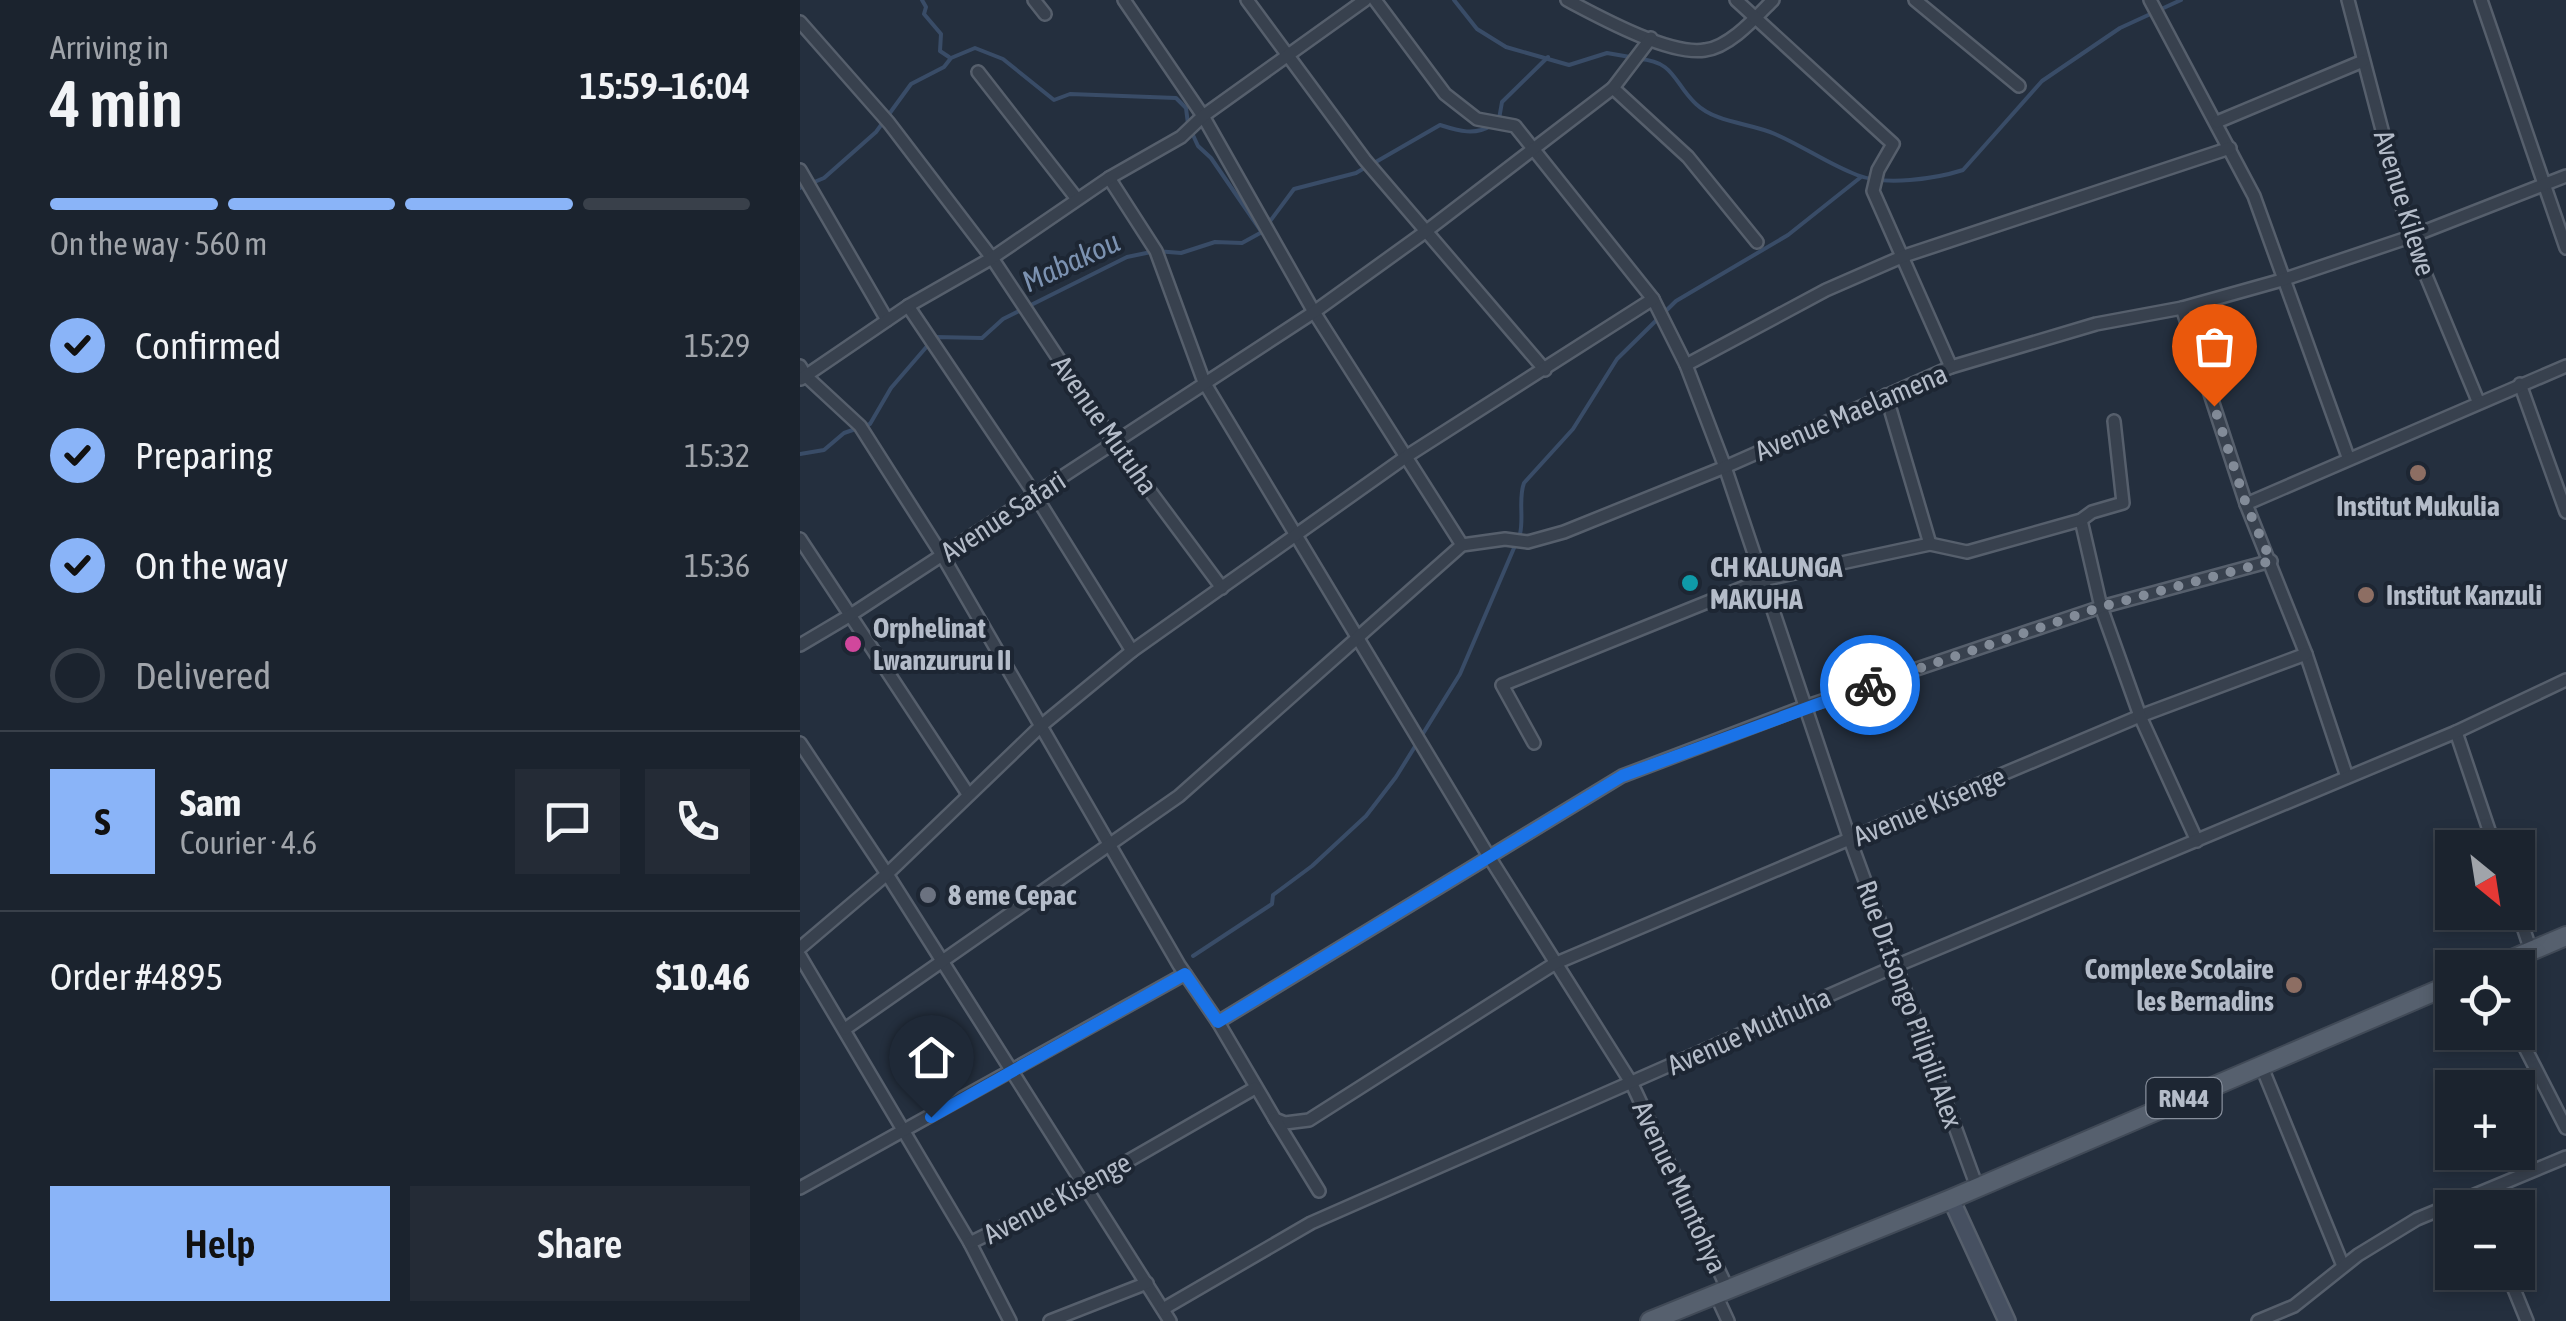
<!DOCTYPE html>
<html lang="en">
<head>
<meta charset="utf-8">
<style>
	body { margin:0; font-family:"Asap Condensed",sans-serif; background:#242b36; color:#f1f3f6; height:100vh; display:flex; flex-direction:column; font-size:38px; white-space:nowrap }
	* { box-sizing:border-box; margin:0 }
	p { font-size:32px; color:#a0a4aa }
	.icon { flex:none; width:55px; height:55px; fill:none; stroke:currentColor; stroke-width:2; stroke-linecap:round; stroke-linejoin:round }
	.map { position:relative; flex:1; overflow:hidden }
	.details { display:flex; flex-direction:column; background:#1b232e; width:800px }
	.details>* { flex:none }
	.needle { width:65px; rotate:150deg }
	.fabs { position:absolute; left:1635px; top:830px; display:grid; gap:20px }
	.fabs a { display:grid; place-items:center; width:100px; height:100px; border-radius:0px; background:#1b232e; box-shadow:0 5px 15px #0003,0 0 0 2px #39404a; font-size:50px }
	.pin { position:absolute; display:grid; place-items:center; width:85px; height:85px; color:#fff; margin:-102px -42px; border-radius:50% 50% 50% 0; rotate:-45deg; box-shadow:0 0 10px #0007 }
	.pin .icon { rotate:45deg }
	.courier { position:absolute; display:grid; place-items:center; width:100px; height:100px; margin:-50px; border:8px solid #1a73e8; border-radius:50%; background:#fff; color:#222; box-shadow:0 2px 12px #0007 }
	.summary em { font-style:normal; font-weight:600 }
	.summary div { display:flex; flex-direction:column-reverse }
	.summary { display:flex; align-items:center; justify-content:space-between; height:170px; padding:0 50px }
	h1 { font-size:65px; font-weight:600; line-height:75px }
	.bar { display:grid; grid-template-columns:repeat(4,1fr); gap:15px 10px; align-content:center; height:120px; padding:0 50px }
	.bar i { height:12px; border-radius:8px; background:#39404a }
	.bar .current { background:#8ab4f8 }
	.bar p { grid-column:span 4 }
	.line { display:flex; align-items:center; gap:25px; padding:0 50px; border-top:2px solid #39404a }
	.line div { flex:1 }
	.round { display:grid; place-items:center; flex:none; width:105px; height:105px; border-radius:0px; background:#242b36 }
	ol { padding:0 50px; list-style:none }
	li { display:flex; align-items:center; gap:30px; height:110px }
	li p { margin-inline-start:auto }
	li .icon { padding:10px; border-radius:50%; background:#8ab4f8; color:#111; stroke-width:4 }
	li:last-child { color:#a0a4aa }
	li i { width:55px; height:55px; border:5px solid #39404a; border-radius:50% }
	.cta { display:flex; gap:20px; margin-top:auto; padding:20px 50px }
	.cta a { flex:1; height:115px; border-radius:0px; background:#8ab4f8; color:#111; font-size:40px; font-weight:600; line-height:115px; text-align:center }
	.cta a+a { background:#242b36; color:#f1f3f6 }
	main { display:flex; flex:1; min-height:0 }
	.map>svg:first-child { display:block }
</style>
</head>
<body>
<main>
<section class="details">
<div class="summary"><div><h1>4 min</h1><p>Arriving in</p></div><em>15:59–16:04</em></div>
<div class="bar"><i class="current"></i><i class="current"></i><i class="current"></i><i></i><p>On the way · 560 m</p></div>
<ol>
<li><svg class="icon" aria-label="check" viewBox="0 0 24 24"><path d="M5 12l5 5 9-10"/></svg>Confirmed<p>15:29</p></li>
<li><svg class="icon" aria-label="check" viewBox="0 0 24 24"><path d="M5 12l5 5 9-10"/></svg>Preparing<p>15:32</p></li>
<li><svg class="icon" aria-label="check" viewBox="0 0 24 24"><path d="M5 12l5 5 9-10"/></svg>On the way<p>15:36</p></li>
<li><i></i>Delivered</li>
</ol>
<div class="line" style="height:180px"><b class="round" style="background:#8ab4f8;color:#111">S</b><div><b>Sam</b><p>Courier · 4.6</p></div><a class="round"><svg class="icon" aria-label="chat" viewBox="0 0 24 24"><path d="M4 5h16v11H9l-5 4z"/></svg></a><a class="round"><svg class="icon" aria-label="phone" viewBox="0 0 24 24"><path d="M5 4h4l2 5-3 2q2 4 5 5l2-3 5 2v4C11 20 4 13 5 4z"/></svg></a></div>
<div class="line" style="height:130px"><div>Order #4895</div><b>$10.46</b></div>
<div class="cta"><a>Help</a><a>Share</a></div>
</section>
<div class="map">
<svg width="1766" height="1321" viewBox="0 0 1766 1321">
	<rect width="100%" height="100%" fill="#242f3e"/>
	<g fill="none" stroke-linecap="round" stroke-linejoin="round">
		<g stroke="#394c67" stroke-width="4">
			<path d="M122,0L126,7L124,14L141,34L140,51L149,57"/>
			<path d="M654,0L677,29L706,47L769,65L807,53L830,57"/>
			<path d="M839,59C875,61 874,84 896,104C916,123 950,123 975,134C1003,146 1028,164 1057,175C1085,186 1135,179 1163,170L1242,81L1320,28L1381,0"/>
			<path d="M699,119L702,102L748,57"/>
			<path d="M392,133L398,146L411,158L461,231"/>
			<path d="M574,163L640,125C659,131 675,136 692,125"/>
			<path d="M0,188L24,178L76,132L111,84L144,67L151,58L175,48L203,59L254,100L270,94L376,98L386,108L388,124"/>
			<path d="M0,454L24,450L44,433L70,424L91,388L135,337L182,338L203,319L327,257L356,251L381,253L415,242L442,243L462,232L494,189L556,173L566,167"/>
			<path d="M393,956L472,904L473,895L512,866L566,816L596,777L660,674L720,534C724,517 718,499 724,483L773,429L817,359L876,301L988,235L1061,177"/>
		</g>
		<defs>
			<g id="street">
				<path d="M234,0L245,14"/>
				<path d="M324,0L403,116L514,312L662,545"/>
				<path d="M447,0L565,160L745,370"/>
				<path d="M575,0L645,94L677,119L715,126L853,299L886,365L925,467L1050,840L1177,1187"/>
				<path d="M767,0C799,17 870,56 905,50C930,47 956,17 973,0"/>
				<path d="M936,0L1093,144L1078,170L1073,191L1151,367"/>
				<path d="M1115,0L1219,86"/>
				<path d="M1350,0L1454,196L1548,457"/>
				<path d="M1548,0L1610,237L1678,401"/>
				<path d="M1681,0L1766,248"/>
				<path d="M0,22L89,123L192,258L315,444L422,588"/>
				<path d="M178,72L277,199"/>
				<path d="M813,88L888,157L957,242"/>
				<path d="M1417,122L1563,61"/>
				<path d="M0,170L87,320"/>
				<path d="M309,178L356,251L404,382L688,855L832,1084L928,1290"/>
				<path d="M108,306L235,495L332,651"/>
				<path d="M1382,308L1446,504L1506,654L1547,777"/>
				<path d="M886,365L1026,290L1104,256L1430,148"/>
				<path d="M0,366L6,376L60,426L142,555L379,965L418,1022L475,1119L485,1123L509,1120L754,964L1340,716L1506,654"/>
				<path d="M1,379L108,306L192,258L309,178L381,137L403,116L565,0"/>
				<path d="M1720,384L1766,512"/>
				<path d="M1086,395L1130,544"/>
				<path d="M1446,504L1766,366"/>
				<path d="M1281,520L1301,607L1340,716L1397,841"/>
				<path d="M0,539L168,794"/>
				<path d="M0,645L49,616L514,312L625,232L813,88L851,38"/>
				<path d="M1656,732L1695,848"/>
				<path d="M0,743L87,874L370,1321"/>
				<path d="M734,743L702,685L962,580L1130,544L1167,552L1281,520L1292,512L1323,503L1314,421"/>
				<path d="M1718,912L1731,951"/>
				<path d="M0,948L87,874L242,725L332,651L607,456L853,299"/>
				<path d="M0,956L170,1243L210,1321"/>
				<path d="M418,1022L822,776L1004,707L1301,607L1471,561"/>
				<path d="M45,1029L379,796L662,545L705,539L728,542L764,532L925,467L1151,367L1296,324L1382,308L1482,280L1610,237L1766,176"/>
				<path d="M1717,1032L1766,1128"/>
				<path d="M1461,1065L1543,1266"/>
				<path d="M475,1119L519,1191"/>
				<path d="M0,1188L385,974"/>
				<path d="M170,1243L283,1187L455,1088"/>
				<path d="M1707,1272L1727,1321"/>
				<path d="M916,1295L928,1321"/>
				<path d="M363,1309L511,1223L1098,965L1656,732L1766,680"/>
				<path d="M250,1321L347,1283"/>
				<path d="M1458,1321L1494,1306L1558,1255L1617,1219L1766,1157"/>
			</g>
			<path id="secondary" d="M1151,1199L1207,1321"/>
			<g id="primary">
				<path d="M1691,968L1766,936"/>
				<path d="M850,1321L1151,1199L1652,984"/>
			</g>
		</defs>
		<use href="#street" stroke="#565f6c" stroke-width="16"/>
		<use href="#secondary" stroke="#565f6c" stroke-width="20"/>
		<use href="#primary" stroke="#414a57" stroke-width="22"/>
		<use href="#street" stroke="#38414e" stroke-width="11"/>
		<use href="#secondary" stroke="#465061" stroke-width="15"/>
		<use href="#primary" stroke="#56606e" stroke-width="18"/>
	</g>
	<g fill="none" stroke-linecap="round" stroke-linejoin="round">
		<path stroke="#828b98" stroke-width="10" stroke-dasharray="0 18" d="M1070,685L1301,607L1471,561L1446,504L1414,406"/>
		<path stroke="#1a73e8" stroke-width="12" d="M131,1117L385,974L418,1022L822,776L1070,685"/>
	</g>
	<g fill="#8d6e63" stroke="#1d2633" stroke-width="4">
		<circle cx="1618" cy="473" r="10"/>
		<circle cx="1566" cy="595" r="10"/>
		<circle cx="1494" cy="985" r="10"/>
	</g>
	<circle fill="#0f9aa8" stroke="#1d2633" stroke-width="4" cx="890" cy="583" r="10"/>
	<circle fill="#d1479c" stroke="#1d2633" stroke-width="4" cx="53" cy="644" r="10"/>
	<circle fill="#6b7280" stroke="#1d2633" stroke-width="4" cx="128" cy="895" r="10"/>
	<g text-anchor="middle" stroke-width="8" stroke-linejoin="round" paint-order="stroke">
		<rect fill="#1d2633" stroke="#878f9c" stroke-width="2.5" x="1346.5" y="1078" width="75" height="40" rx="8"/>
		<g font-size="25" font-weight="bold" fill="#b4bcc9">
			<text x="1384" y="1107">RN44</text>
		</g>
		<g font-size="28" fill="#b4bcc9" stroke="#1d2633">
			<text transform="translate(1605 203) rotate(73)" y="10">Avenue Kilewe</text>
			<text transform="translate(1051 412) rotate(-23)" y="10">Avenue Maelamena</text>
			<text transform="translate(305 425) rotate(55)" y="10">Avenue Mutuha</text>
			<text transform="translate(203 516) rotate(-33)" y="10">Avenue Safari</text>
			<text transform="translate(1129 806) rotate(-23)" y="10">Avenue Kisenge</text>
			<text transform="translate(1110 1004) rotate(70)" y="10">Rue Dr.tsongo Pilipili Alex</text>
			<text transform="translate(949 1031) rotate(-24)" y="10">Avenue Muthuha</text>
			<text transform="translate(880 1187) rotate(65)" y="10">Avenue Muntohya</text>
			<text transform="translate(257 1198) rotate(-28)" y="10">Avenue Kisenge</text>
		</g>
		<g font-size="28" font-weight="bold" fill="#b4bcc9" stroke="#1d2633" text-anchor="start">
			<text x="1618" y="516" text-anchor="middle">Institut Mukulia</text>
			<text x="910" y="577">CH KALUNGA<tspan x="910" dy="32">MAKUHA</tspan></text>
			<text x="1586" y="605">Institut Kanzuli</text>
			<text x="73" y="638">Orphelinat<tspan x="73" dy="32">Lwanzururu II</tspan></text>
			<text x="148" y="905">8 eme Cepac</text>
			<text x="1474" y="979" text-anchor="end">Complexe Scolaire<tspan x="1474" dy="32">les Bernadins</tspan></text>
		</g>
		<g font-size="30" font-style="italic" fill="#7c92b1" stroke="#1d2633">
			<text transform="translate(271 262) rotate(-25)" y="10">Mabakou</text>
		</g>
	</g>
</svg>
<div class="fabs">
<a><svg class="needle" viewBox="-14 -14 28 28"><path d="M0-13l5 13h-10z" fill="#e53935"/><path d="M0 13l5-13h-10z" fill="#a0a4aa"/></svg></a>
<a><svg class="icon" aria-label="locate" viewBox="0 0 24 24"><circle cx="12" cy="12" r="6"/><path d="M12 2v4M12 18v4M2 12h4M18 12h4"/></svg></a>
<a>+</a>
<a>−</a>
</div>
<div class="pin" style="left:1414px;top:406px;background:#ea580c"><svg class="icon" aria-label="bag" viewBox="0 0 24 24"><path d="M5 8h14l-1 12H6zM9 8a3 3 0 0 1 6 0"/></svg></div>
<div class="pin" style="left:131px;top:1117px;background:#1f2937"><svg class="icon" aria-label="home" viewBox="0 0 24 24"><path d="M3 11l9-7 9 7M6 9v11h12V9"/></svg></div>
<div class="courier" style="left:1070px;top:685px"><svg class="icon" aria-label="bike" viewBox="0 0 24 24"><circle cx="6" cy="16" r="4"/><circle cx="18" cy="16" r="4"/><path d="M6 16l4-8h5l3 8M10 8l3 8H6M13 5h3"/></svg></div>
</div>
</main>
</body>
</html>
